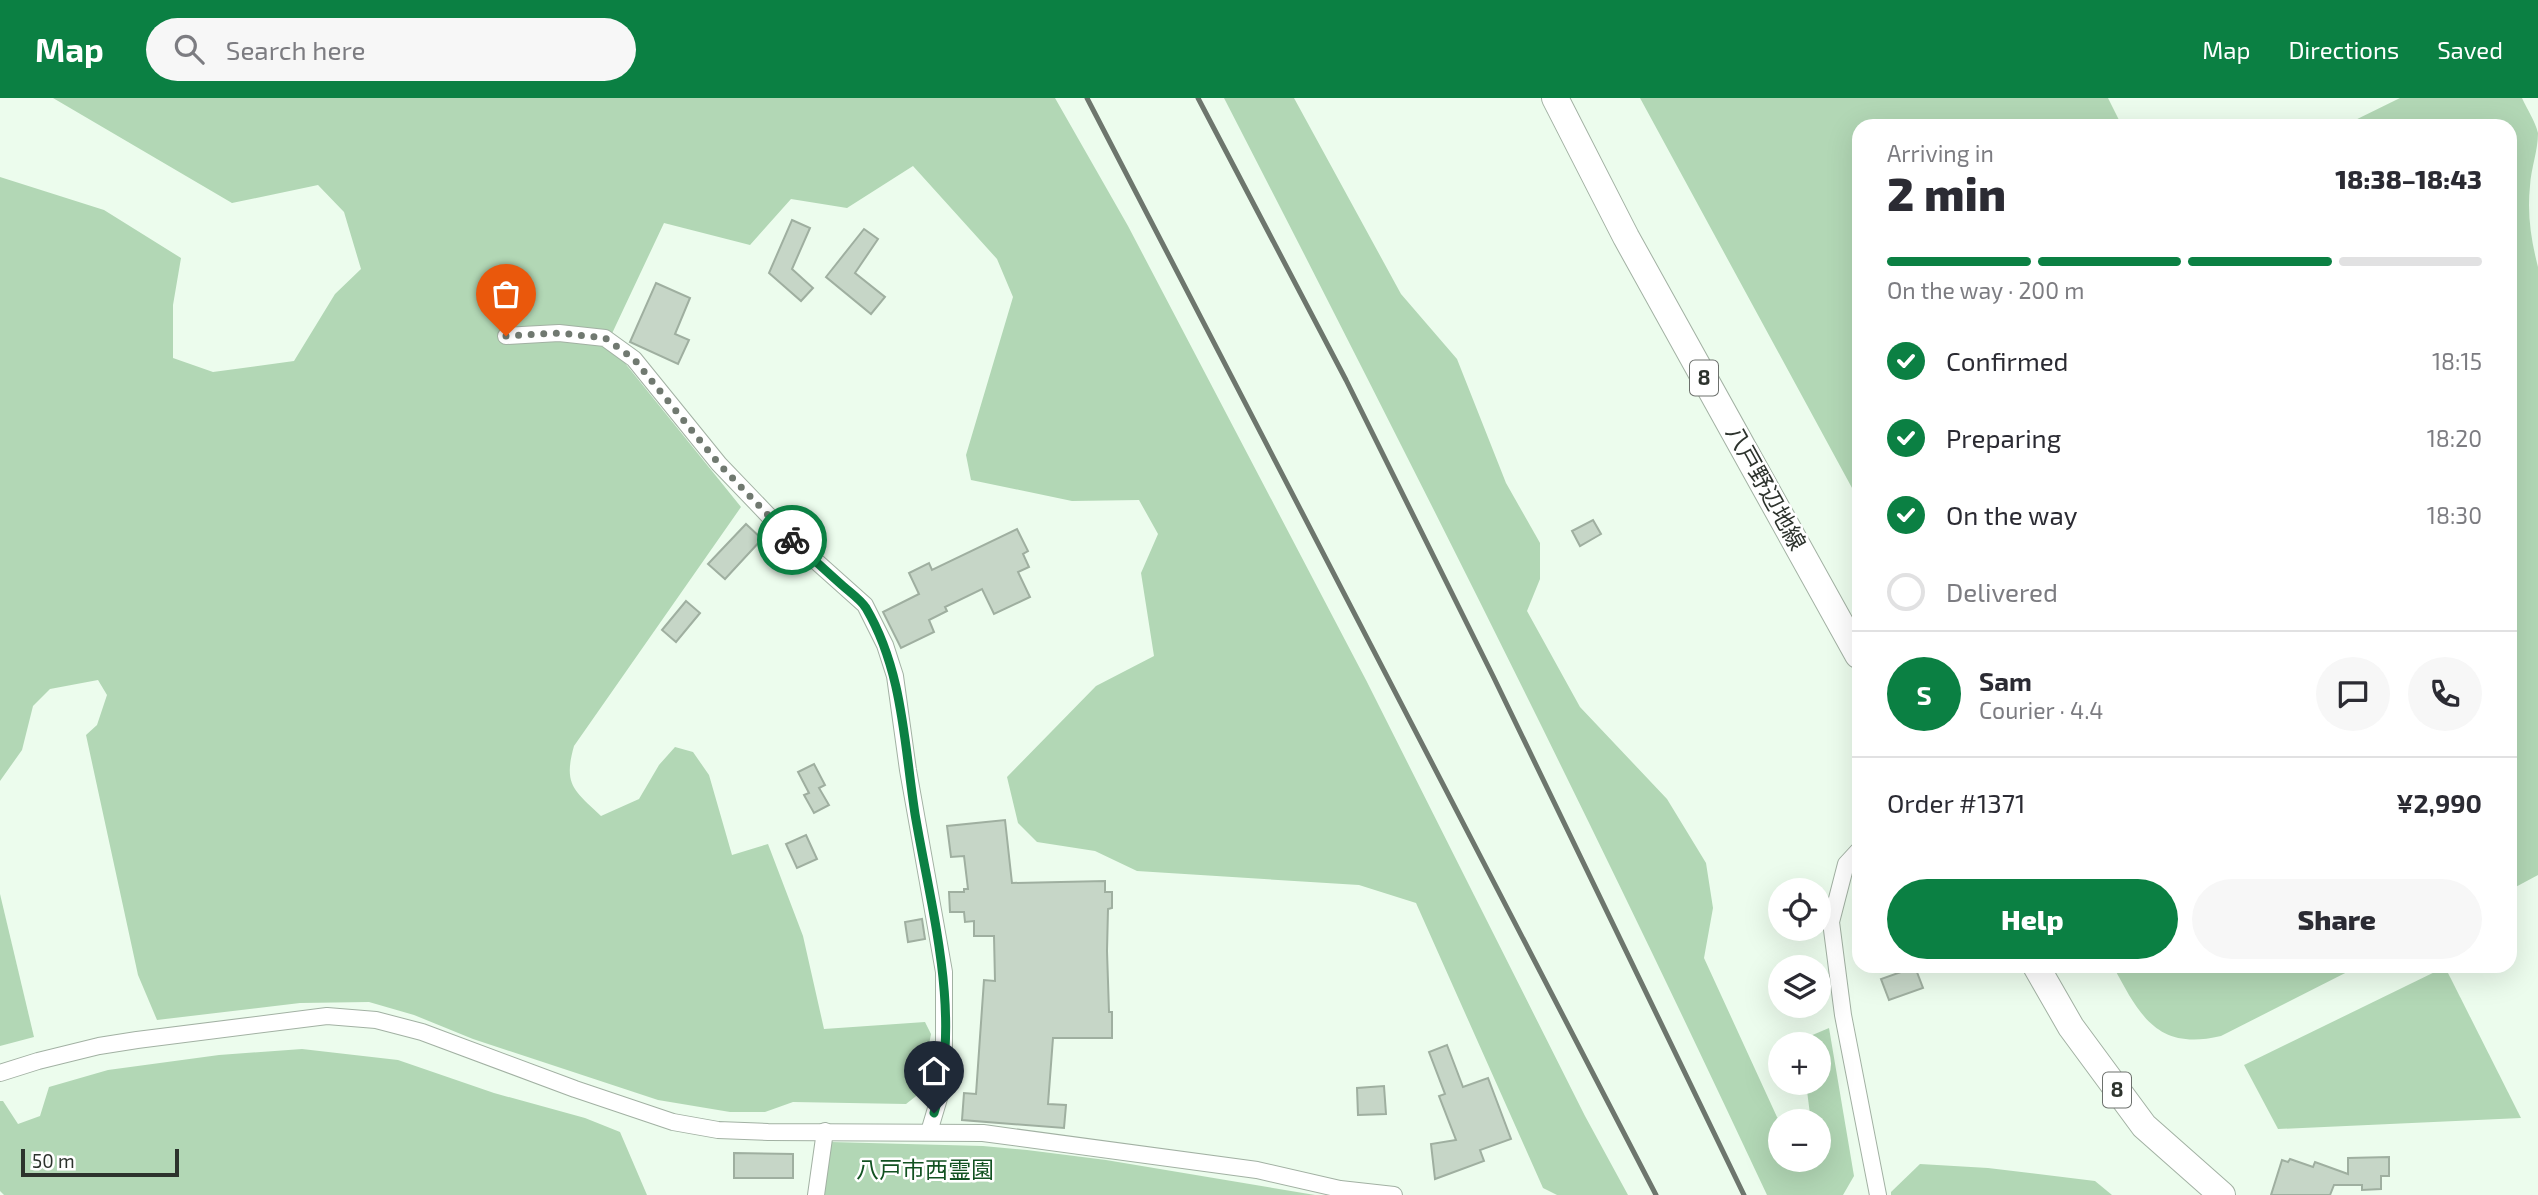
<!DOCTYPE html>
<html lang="en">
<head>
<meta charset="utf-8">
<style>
	body { margin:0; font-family:"Exo 2","Noto Sans JP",sans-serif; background:#f7f7f7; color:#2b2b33; height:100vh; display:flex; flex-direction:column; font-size:26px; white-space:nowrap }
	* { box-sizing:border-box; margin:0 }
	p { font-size:23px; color:#7c7c81 }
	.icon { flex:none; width:38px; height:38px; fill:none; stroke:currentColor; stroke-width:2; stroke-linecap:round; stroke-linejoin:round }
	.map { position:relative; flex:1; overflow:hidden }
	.side { position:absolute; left:1852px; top:21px; width:665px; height:854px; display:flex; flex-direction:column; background:#fff; border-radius:21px; box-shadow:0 7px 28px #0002 }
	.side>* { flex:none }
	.tools { position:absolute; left:1768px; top:780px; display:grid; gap:14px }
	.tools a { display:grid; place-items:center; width:63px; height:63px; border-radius:50%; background:#fff; box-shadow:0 7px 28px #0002; font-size:35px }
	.scale { position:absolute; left:21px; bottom:18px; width:158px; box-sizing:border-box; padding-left:7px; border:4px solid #2d332d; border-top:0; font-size:19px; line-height:24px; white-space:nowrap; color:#2d332d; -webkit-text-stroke:5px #fff; paint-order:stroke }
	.pin { position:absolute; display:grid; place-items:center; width:60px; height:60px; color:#fff; margin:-72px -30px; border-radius:50% 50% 50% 0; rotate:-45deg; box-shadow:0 0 7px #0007 }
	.pin .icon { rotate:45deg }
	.courier { position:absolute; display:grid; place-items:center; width:70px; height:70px; margin:-35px; border:5px solid #0b8043; border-radius:50%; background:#fff; color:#222; box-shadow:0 2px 9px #0007 }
	.overview em { font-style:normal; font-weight:800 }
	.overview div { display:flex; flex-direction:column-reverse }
	.overview { display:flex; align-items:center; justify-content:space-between; height:119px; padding:0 35px }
	h1 { font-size:46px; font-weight:800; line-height:52px }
	.bar { display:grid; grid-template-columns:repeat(4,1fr); gap:10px 7px; align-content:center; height:84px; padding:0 35px }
	.bar i { height:9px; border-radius:5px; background:#e1e1e2 }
	.bar .on { background:#0b8043 }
	.bar p { grid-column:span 4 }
	.line { display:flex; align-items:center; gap:18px; padding:0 35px; border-top:2px solid #e1e1e2 }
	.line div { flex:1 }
	.round { display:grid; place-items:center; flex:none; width:74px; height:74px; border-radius:37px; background:#f7f7f7 }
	ol { padding:0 35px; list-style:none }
	li { display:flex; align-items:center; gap:21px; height:77px }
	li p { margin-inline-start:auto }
	li .icon { padding:7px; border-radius:50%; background:#0b8043; color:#fff; stroke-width:4 }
	li:last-child { color:#7c7c81 }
	li i { width:38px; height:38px; border:4px solid #e1e1e2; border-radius:50% }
	.primary-button { display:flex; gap:14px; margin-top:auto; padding:14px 35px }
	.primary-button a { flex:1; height:80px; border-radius:42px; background:#0b8043; color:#fff; font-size:28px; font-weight:800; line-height:80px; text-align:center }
	.primary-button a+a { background:#f7f7f7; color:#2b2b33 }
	header { display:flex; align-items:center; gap:42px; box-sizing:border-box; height:98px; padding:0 35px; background:#0b8043; color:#fff }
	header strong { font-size:33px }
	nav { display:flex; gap:38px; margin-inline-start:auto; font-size:24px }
	.search { width:490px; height:63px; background:#f7f7f7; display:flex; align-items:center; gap:18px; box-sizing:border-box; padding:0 24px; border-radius:38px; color:#7c7c81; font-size:26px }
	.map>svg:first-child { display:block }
</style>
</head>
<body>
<header>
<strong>Map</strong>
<div class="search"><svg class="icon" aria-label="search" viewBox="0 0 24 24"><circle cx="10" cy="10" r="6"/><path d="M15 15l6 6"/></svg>Search here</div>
<nav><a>Map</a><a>Directions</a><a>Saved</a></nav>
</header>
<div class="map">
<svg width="2538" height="1097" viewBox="0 0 2538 1097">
	<rect width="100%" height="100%" fill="#ecfced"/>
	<g fill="#b2d7b5">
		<path d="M53,0H1055L1128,128L1366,582L1585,1018L1628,1097H1557L1543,1090L1416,805L1359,787L1137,773L1095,753L1037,744L1018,725L1007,679L1096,588L1154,558L1141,475L1158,436L1139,402L1072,403L971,382L966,357L1013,199L997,161L913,68L847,110L791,101L750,147L664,125L608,244L741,409L574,648C563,687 574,692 601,718L639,701L659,667L675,649L693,654L709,677L732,757L768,746L803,838L824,931L925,924L931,936L920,995L906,1006L793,1004L765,1014H730L658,1002L473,941L414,917L369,904L300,905L157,922L138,877L86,637L97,627L107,597L98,582L50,591L33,608L22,652L0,683V79L104,112L181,160L173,207V260L213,274L294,263L335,196L361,171L344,114L318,87L232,105Z"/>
		<path d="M1224,0H1294L1401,196L1457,261L1506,385L1540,445V481L1527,513L1580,609L1667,701L1706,765L1713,810L1704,860L1777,1019L1781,1024L1780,1062H1818V1024H1811L1806,985H1818V947H1804L1803,941L1829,930L1854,1078L1843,1097H1767C1594,727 1411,363 1224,0Z"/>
		<path d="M1640,0H2108L2122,28H1858V401Z"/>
		<path d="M2400,0H2522C2527,11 2535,23 2538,35C2538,53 2531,70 2530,88C2527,116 2531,142 2538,169V777L2510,792V28H2343Z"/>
		<path d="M0,796L34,939L0,948Z"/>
		<path d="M2113,868H2359L2221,938C2157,953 2140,918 2113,868Z"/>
		<path d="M2445,869L2521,1020L2278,1031L2244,967Z"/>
		<path d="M302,951L398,962L494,995L585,1020L620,1034L647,1097H4L0,1093V1003H3L18,1026L40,1018L49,989L108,972L219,957Z"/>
		<path d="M831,1044L983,1048L1027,1052L1106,1062L1315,1097H822Z"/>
		<path d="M1920,1066L1988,1070L2095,1083L2112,1097H1891V1094Z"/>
	</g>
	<g fill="#c6d6c7" stroke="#9fafa0" stroke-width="2">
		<path d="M792,122L810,130L792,171L813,190L801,203L769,175Z"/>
		<path d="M864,131L878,141L855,175L885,199L871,216L826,179Z"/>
		<path d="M656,185L690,200L675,236L689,242L678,266L630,244Z"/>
		<path d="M1593,422L1601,436L1580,448L1572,433Z"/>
		<path d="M746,426L762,441L725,481L708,466Z"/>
		<path d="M1017,431L1028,453L1023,456L1029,469L1018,474L1030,499L994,516L982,491L945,509L947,513L929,522L934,534L901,550L883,514L919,496L909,475L929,465L932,472Z"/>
		<path d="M686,503L700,515L676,544L662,532Z"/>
		<path d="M814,666L825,687L819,690L829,707L814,715L804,697L809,695L798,674Z"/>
		<path d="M1005,722L1012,785L1105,783V794H1112V810L1108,811L1107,853L1109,914H1112V940H1053L1048,1006L1066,1007L1064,1030L962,1022L964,995L976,996L984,882L995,883L994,838H974V823L965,824L964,814H950L949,794H964V791H968L964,758L951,759L947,728Z"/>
		<path d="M806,737L817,761L797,770L786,746Z"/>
		<path d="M922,821L925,841L908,844L905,824Z"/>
		<path d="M1915,869L1923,890L1889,902L1881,881Z"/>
		<path d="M1447,947L1463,989L1488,980L1511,1041L1480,1052L1484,1063L1435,1081L1431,1046L1456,1042L1439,998L1445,996L1429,954Z"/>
		<path d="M1384,988L1386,1016L1358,1017L1357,990Z"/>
		<path d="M734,1055L793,1056V1080H734Z"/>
		<path d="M2389,1059V1078H2381V1091L2362,1092V1087H2334L2330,1097H2271L2282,1062L2288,1064L2290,1061L2313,1069L2315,1064L2348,1076V1060Z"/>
	</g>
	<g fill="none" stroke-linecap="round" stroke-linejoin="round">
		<defs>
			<g id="minor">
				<path d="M506,238L559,235L605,240L634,261L719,366L790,440L865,507L885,547L895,578L908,672L944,874V956L940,997L929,1034"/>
				<path d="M1858,753L1846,766L1831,824L1843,917L1878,1097"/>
				<path d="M0,975L38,963L99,948L137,942L327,918L376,922L422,934L575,991L673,1024L718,1032L768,1034L983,1035L1257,1072L1340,1091L1394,1097"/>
				<path d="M816,1097L825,1033"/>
			</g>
			<g id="primary">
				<path d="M1555,0L1626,139L1858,557"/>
				<path d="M2036,868L2071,929L2144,1028L2222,1097"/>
			</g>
		</defs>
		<use href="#minor" stroke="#a2b1a3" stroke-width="18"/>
		<use href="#primary" stroke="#a2b1a3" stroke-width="28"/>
		<use href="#minor" stroke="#fff" stroke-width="16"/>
		<use href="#primary" stroke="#fff" stroke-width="26"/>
		<g stroke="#6d766d" stroke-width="5">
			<path d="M1087,0L1656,1097"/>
			<path d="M1198,0L1346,282L1493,578L1744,1097"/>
		</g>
	</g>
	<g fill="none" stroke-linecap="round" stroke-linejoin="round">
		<path stroke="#707970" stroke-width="7" stroke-dasharray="0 12.6" d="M506,238L559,235L605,240L634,261L719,366L792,442"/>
		<path stroke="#0b8043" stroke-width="9" d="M792,442C809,457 826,473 843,488C851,495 861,502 866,510C903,573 904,645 915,716C931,811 963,920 934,1015"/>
	</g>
	<g text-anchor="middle" stroke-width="5" stroke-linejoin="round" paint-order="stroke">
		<g fill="#fff" stroke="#6c706c" stroke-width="2">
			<rect x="1690" y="262.5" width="28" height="35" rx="5"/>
			<rect x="2103" y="974.5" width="28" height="35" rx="5"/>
		</g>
		<g font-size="21" font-weight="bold" fill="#2d332d">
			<text x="1704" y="287">8</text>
			<text x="2117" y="999">8</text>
		</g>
		<g font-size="23" fill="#2d332d" stroke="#fff">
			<text transform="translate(1766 390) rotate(61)" y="8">八戸野辺地線</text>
		</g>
		<g font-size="23" fill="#125221" stroke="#fff">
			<text x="925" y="1080">八戸市西霊園</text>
		</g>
	</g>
</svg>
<div class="tools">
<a><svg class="icon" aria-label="locate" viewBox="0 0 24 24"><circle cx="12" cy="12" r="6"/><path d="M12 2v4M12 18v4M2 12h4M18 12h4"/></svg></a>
<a><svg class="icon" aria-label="layers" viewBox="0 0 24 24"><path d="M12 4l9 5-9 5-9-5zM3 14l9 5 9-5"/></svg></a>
<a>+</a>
<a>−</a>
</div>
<div class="scale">50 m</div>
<div class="pin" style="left:506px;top:238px;background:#ea580c"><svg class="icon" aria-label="bag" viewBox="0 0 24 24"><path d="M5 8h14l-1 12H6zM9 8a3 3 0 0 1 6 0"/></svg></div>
<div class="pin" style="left:934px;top:1015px;background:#1f2937"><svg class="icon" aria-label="home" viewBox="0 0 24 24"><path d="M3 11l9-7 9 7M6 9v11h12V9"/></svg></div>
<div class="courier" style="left:792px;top:442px"><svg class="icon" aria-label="bike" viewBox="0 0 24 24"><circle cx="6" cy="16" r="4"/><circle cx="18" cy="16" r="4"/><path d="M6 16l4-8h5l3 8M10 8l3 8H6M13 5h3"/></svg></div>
<section class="side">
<div class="overview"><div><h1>2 min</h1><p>Arriving in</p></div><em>18:38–18:43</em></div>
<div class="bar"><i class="on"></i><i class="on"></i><i class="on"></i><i></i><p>On the way · 200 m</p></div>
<ol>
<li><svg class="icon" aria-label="check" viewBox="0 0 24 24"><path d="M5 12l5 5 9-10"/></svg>Confirmed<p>18:15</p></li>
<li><svg class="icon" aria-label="check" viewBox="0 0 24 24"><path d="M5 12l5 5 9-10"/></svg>Preparing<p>18:20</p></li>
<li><svg class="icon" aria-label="check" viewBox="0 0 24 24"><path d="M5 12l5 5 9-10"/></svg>On the way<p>18:30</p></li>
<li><i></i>Delivered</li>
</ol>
<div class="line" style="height:126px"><b class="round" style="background:#0b8043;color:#fff">S</b><div><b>Sam</b><p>Courier · 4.4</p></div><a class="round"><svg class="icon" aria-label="chat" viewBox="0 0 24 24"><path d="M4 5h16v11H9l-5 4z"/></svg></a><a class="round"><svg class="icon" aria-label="phone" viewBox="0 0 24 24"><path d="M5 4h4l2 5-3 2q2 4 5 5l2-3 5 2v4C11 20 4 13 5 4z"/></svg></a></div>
<div class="line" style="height:91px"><div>Order #1371</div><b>¥2,990</b></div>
<div class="primary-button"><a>Help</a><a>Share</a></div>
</section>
</div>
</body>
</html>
